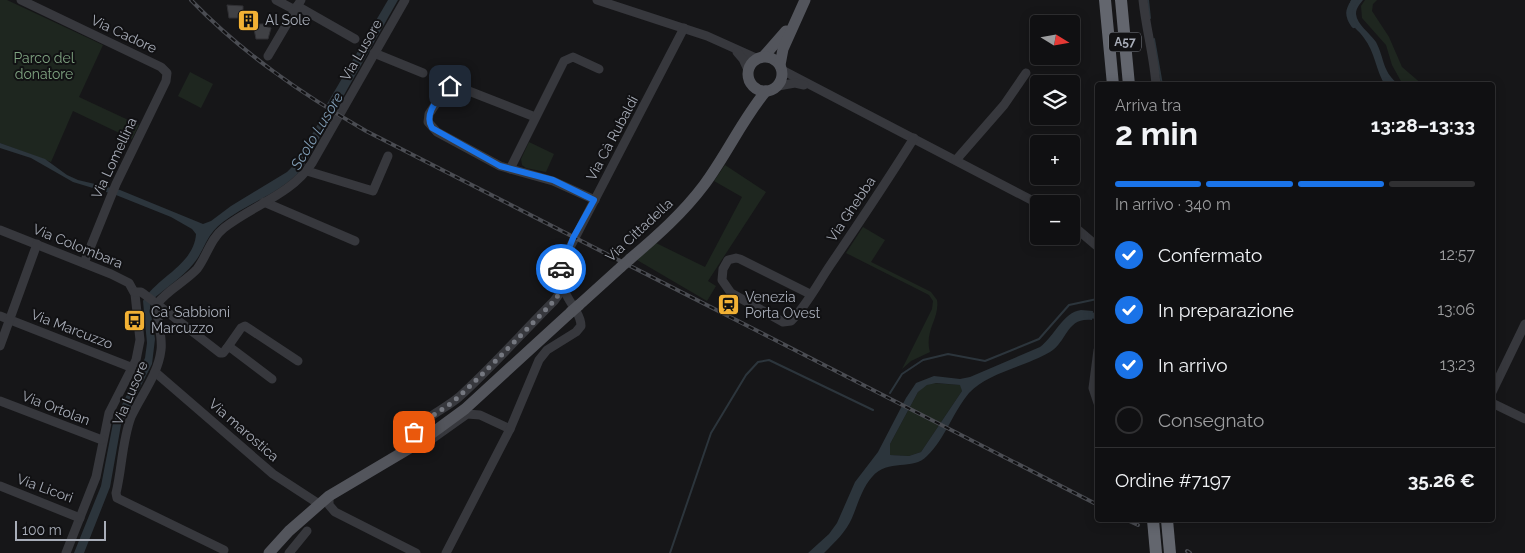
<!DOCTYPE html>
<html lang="it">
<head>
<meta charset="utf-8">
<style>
	body { margin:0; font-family:Raleway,sans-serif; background:#19191b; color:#f1f3f6; height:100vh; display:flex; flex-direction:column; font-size:19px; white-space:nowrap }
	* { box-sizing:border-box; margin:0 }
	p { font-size:16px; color:#9c9d9f }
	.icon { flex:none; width:28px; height:28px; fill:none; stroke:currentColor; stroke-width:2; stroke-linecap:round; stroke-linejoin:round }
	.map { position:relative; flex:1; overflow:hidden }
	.details { position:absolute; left:1095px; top:82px; width:400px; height:440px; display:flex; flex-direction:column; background:#101012; border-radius:5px; box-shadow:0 2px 12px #0003,0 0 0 1px #303032 }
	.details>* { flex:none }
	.needle { width:32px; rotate:101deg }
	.controls { position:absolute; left:1030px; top:15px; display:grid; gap:10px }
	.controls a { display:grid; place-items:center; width:50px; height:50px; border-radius:5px; background:#101012; box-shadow:0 2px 12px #0003,0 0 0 1px #303032; font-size:25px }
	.scale { position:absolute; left:15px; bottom:12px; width:91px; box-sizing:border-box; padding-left:5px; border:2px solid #a8adb8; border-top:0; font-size:14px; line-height:18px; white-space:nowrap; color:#a8adb8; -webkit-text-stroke:4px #111113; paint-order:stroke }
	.pin { position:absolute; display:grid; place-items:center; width:42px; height:42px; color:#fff; margin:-21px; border-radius:10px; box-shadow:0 2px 8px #0006 }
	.courier { position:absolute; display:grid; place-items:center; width:50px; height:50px; margin:-25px; border:4px solid #1a73e8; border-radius:50%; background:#fff; color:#222; box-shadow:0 1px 6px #0007 }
	.head em { font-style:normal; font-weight:700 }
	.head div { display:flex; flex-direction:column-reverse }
	.head { display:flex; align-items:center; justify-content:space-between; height:85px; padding:0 20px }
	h1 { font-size:32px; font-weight:700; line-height:38px }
	.bar { display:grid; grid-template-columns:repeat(4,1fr); gap:8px 5px; align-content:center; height:60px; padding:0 20px }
	.bar i { height:6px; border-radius:4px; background:#303032 }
	.bar .active { background:#1a73e8 }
	.bar p { grid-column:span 4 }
	.line { display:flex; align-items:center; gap:12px; padding:0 20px; border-top:1px solid #303032 }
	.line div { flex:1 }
	ol { padding:0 20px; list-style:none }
	li { display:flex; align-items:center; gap:15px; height:55px }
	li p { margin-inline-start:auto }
	li .icon { padding:5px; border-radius:50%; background:#1a73e8; color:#fff; stroke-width:4 }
	li:last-child { color:#9c9d9f }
	li i { width:28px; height:28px; border:2px solid #303032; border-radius:50% }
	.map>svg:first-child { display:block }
</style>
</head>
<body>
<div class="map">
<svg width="1525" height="553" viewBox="0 0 1525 553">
	<rect width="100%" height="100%" fill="#161618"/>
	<g fill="#1e261f">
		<path d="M0,0H7L103,45L79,97L139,125L132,139L73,111L51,162L0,143Z"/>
		<path d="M1365,0H1377L1373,4L1372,11L1389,37L1402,67L1423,85H1405L1402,83L1392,65L1386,45L1362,18L1361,6Z"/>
		<path d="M190,72L213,84L201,108L178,96Z"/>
		<path d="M529,142L554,154L546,172L526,168L522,165L521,159Z"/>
		<path d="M725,165L766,192L708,281L716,286L707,301L637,260L656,243L705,267L742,197L714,181Z"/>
		<path d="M863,227L885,240L871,262L931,292L937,300C940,319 924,330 930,352L911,361L902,369L932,309L933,301L929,295L846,253Z"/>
		<path d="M931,383L961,385L962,391L921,452L909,456L890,455V444L918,392L923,387Z"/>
	</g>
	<g fill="#2c353c" fill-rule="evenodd">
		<path d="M388,0H398L336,109L327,104Z"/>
		<path d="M1351,0H1363C1360,4 1356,8 1356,14C1357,25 1370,33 1376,42C1385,59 1382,73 1400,85H1385C1376,71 1375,52 1364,38C1359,30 1350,26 1348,16C1348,11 1349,4 1351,0Z"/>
		<path d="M325,111L332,115L302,169C281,193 248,203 223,222C205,236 206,248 194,263C182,278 165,288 151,301L150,308L155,339L152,364L121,425L110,487L84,553H74L101,486L113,423L145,358L147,343L143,301C157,277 194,265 196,234L192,229L171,217L116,195L73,182L31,158L0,148V143L45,159L67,175L78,180L120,190L203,224L211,221L231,206L287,172L297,162Z"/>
		<path d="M1081,310L1093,311L1092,320C1066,317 1068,341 1050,352C1027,366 987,373 969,393C953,412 945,439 927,456C913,471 888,458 872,477C862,488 858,504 852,518C846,532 835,542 824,553H808L829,534L837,523L855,482L878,452L906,398L916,383L934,376L960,379L970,377L1040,347C1054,337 1063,312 1081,310ZM936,383L960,385L962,391L921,452L909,456L890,455V444L918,392L927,385Z"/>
	</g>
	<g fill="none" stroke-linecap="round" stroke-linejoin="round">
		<g stroke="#2c353c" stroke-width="2">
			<path d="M1148,0L1150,18"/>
			<path d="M1154,39L1162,85"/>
			<path d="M890,393L902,374L923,360L948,354L985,361L1039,339L1069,305L1097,299"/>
			<path d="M670,553L711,433L746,375L758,362L769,360L873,410"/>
		</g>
		<g stroke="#2c353c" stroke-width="6">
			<path d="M1354,25C1347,15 1348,10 1355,0"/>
			<path d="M325,121L336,101"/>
			<path d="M1086,315L1098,316"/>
		</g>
	</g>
	<path fill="#404145" stroke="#303034" d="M227,5L243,6V14L254,15V18H257V24H264V26L271,28L268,39H256L254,29H243V22H240V18H229Z"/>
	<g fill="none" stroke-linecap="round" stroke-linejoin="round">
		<g stroke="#37383d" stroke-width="9">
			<path d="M21,0L161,67L167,73L166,81L116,184L84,263"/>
			<path d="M276,0L295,10"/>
			<path d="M597,0L707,36L756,58"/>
			<path d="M1143,0C1146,29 1154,56 1156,85"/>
			<path d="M297,6L355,39"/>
			<path d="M737,52L743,59L748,70"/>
			<path d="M374,53L423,73"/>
			<path d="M268,56L301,0"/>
			<path d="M782,70L1039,204"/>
			<path d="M778,86L795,83L804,85"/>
			<path d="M535,117L456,86L447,87L429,114L428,122L437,132L500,166L553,181L595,200"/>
			<path d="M956,160L1004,105L1026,73"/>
			<path d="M510,169L564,61L573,57L599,69"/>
			<path d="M307,171L373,191L388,156"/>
			<path d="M264,202L355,241"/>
			<path d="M1071,224L1098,247"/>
			<path d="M0,230L111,274L129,283L135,294L140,340L136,360L109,413L96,477L66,553"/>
			<path d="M135,292H141L144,294L220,353H223L227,348H231L272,379"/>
			<path d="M810,294L740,259L736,258L728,260L723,269L722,280L731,293L783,322L791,321C807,305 818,283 831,264C859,223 887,181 914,138"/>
			<path d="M0,316L133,368"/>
			<path d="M0,346L37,244"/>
			<path d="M227,348L241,328L245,326L298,361"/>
			<path d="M1098,350L1093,388L1098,403"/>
			<path d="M155,372L273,474L319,504"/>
			<path d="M1492,392L1525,324"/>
			<path d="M0,401L102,440"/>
			<path d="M1492,403L1525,419"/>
			<path d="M414,432C424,417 445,409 459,397C492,367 522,333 554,301L562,290"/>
			<path d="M429,441L467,414L480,415L510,429"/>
			<path d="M0,486L80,518"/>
			<path d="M329,496V505L335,512L416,553"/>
			<path d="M224,550L117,498L116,493C122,469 122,441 131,417C141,395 158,375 161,350C163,335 156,320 157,304C167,290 185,282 197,269C207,256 210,239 224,228C253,205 291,195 312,163L405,0"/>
			<path d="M289,553L307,531"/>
			<path d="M446,553L510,429L539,360L547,350L576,332L581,326C581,320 579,316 576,311C563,290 557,284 564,259L684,28"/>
		</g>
		<g stroke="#53555c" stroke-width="11">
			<path d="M764,56L786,31"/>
			<circle cx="765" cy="74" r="17"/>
			<path d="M780,65L783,49L805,0"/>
			<path d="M630,259C657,236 683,213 704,185C727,154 742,120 766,91"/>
			<path d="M579,305L621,267"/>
			<path d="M269,553L289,531L329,496L420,442L465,409L571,312"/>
		</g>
		<g stroke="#63666e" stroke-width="12">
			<path d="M1105,0L1113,85"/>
			<path d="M1121,0L1129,85"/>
			<path d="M1153,520L1156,553"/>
			<path d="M1167,520L1170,553"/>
		</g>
		<defs>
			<g id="rail">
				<path d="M191,0C242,53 302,94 366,131L1098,505"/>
				<path d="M1127,520L1138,525"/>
				<path d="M1187,551L1190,553"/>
			</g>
		</defs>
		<use href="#rail" stroke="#4a4c52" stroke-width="4"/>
		<use href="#rail" stroke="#111113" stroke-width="2" stroke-dasharray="5.5" stroke-linecap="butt"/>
		<g stroke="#53555c" stroke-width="11">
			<path d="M621,267L630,259"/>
			<path d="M571,312L579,305"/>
		</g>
	</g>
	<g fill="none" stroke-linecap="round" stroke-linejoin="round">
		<path stroke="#757880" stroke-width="5" stroke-dasharray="0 9" d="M414,432C424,418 443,411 456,399C490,368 522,334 554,301L562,290L560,280L561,269"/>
		<path stroke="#1a73e8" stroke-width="6" d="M450,86L447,87C439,98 423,114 432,128L500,166L553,180L594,200L573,238L561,269"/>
	</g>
	<defs>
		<symbol id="building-square" viewBox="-11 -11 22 22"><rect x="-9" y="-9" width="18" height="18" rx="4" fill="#f2b134" stroke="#111113"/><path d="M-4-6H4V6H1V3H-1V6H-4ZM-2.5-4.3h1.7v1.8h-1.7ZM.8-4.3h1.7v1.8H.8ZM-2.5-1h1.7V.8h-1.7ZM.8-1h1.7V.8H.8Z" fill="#111"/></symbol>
		<symbol id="station-square" viewBox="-11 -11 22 22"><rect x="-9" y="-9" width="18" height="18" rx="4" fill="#f2b134" stroke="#111113"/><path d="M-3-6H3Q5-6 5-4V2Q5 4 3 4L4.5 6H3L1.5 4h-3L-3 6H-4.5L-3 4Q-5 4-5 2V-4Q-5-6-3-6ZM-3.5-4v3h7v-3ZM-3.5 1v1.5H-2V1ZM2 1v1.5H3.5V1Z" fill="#111"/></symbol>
		<symbol id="bus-square" viewBox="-11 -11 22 22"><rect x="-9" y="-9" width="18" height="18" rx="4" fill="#f2b134" stroke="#111113"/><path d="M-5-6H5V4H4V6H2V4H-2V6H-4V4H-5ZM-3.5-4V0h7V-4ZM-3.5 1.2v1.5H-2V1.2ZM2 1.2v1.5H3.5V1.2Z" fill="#111"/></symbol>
	</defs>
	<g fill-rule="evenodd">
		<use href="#building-square" x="236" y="8" width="25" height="25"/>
		<use href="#station-square" x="716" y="292" width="25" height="25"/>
		<use href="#bus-square" x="122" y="308" width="25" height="25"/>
	</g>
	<g text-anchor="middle" stroke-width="4" stroke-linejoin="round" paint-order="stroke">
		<rect fill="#111113" stroke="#7b7e86" stroke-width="1" x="1109" y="32.5" width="32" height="19" rx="4"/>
		<g font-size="12" font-weight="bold" fill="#a8adb8">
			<text x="1125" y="46">A57</text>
		</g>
		<g font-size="14" fill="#a8adb8" stroke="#111113" text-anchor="start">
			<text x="265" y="25">Al Sole</text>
			<text x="745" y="302">Venezia<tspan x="745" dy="16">Porta Ovest</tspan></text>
			<text x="151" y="317">Ca' Sabbioni<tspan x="151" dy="16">Marcuzzo</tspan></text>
		</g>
		<g font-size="14" fill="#a8adb8" stroke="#111113">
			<text transform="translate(124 34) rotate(25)" y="5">Via Cadore</text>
			<text transform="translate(361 50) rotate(-60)" y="5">Via Lusore</text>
			<text transform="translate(612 138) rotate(-62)" y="5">Via Cà Rubaldi</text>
			<text transform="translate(114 158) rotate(-65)" y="5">Via Lomellina</text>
			<text transform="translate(851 209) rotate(-56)" y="5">Via Ghebba</text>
			<text transform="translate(639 230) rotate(-43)" y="5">Via Cittadella</text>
			<text transform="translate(78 246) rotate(22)" y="5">Via Colombara</text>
			<text transform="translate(72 329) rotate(21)" y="5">Via Marcuzzo</text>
			<text transform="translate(130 393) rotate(-67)" y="5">Via Lusore</text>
			<text transform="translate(56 408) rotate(21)" y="5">Via Ortolan</text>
			<text transform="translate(244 430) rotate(41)" y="5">Via marostica</text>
			<text transform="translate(45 488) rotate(20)" y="5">Via Licori</text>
		</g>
		<g font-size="14" fill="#7fa381" stroke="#111113">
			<text x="44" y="63">Parco del<tspan x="44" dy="16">donatore</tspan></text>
		</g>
		<g font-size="15" font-style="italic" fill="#7f9bb3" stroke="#111113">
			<text transform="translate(317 131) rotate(-59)" y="5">Scolo Lusore</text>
		</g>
	</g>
</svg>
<div class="controls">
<a><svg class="needle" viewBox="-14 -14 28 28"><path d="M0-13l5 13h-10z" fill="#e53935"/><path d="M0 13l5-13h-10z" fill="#9c9d9f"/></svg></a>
<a><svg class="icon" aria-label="layers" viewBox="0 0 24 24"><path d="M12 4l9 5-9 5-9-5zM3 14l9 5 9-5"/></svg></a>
<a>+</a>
<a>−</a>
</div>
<div class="scale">100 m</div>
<div class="pin" style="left:414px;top:432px;background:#ea580c"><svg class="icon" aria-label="bag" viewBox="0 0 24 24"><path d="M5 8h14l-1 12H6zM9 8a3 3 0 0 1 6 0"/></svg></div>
<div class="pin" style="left:450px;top:86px;background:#1f2937"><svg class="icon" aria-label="home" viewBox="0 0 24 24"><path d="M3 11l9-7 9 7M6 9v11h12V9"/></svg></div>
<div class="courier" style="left:561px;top:269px"><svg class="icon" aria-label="car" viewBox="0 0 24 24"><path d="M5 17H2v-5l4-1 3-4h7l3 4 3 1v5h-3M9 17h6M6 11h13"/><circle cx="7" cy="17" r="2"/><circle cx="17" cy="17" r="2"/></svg></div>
<section class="details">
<div class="head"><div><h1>2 min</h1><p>Arriva tra</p></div><em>13:28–13:33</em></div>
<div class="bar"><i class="active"></i><i class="active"></i><i class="active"></i><i></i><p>In arrivo · 340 m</p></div>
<ol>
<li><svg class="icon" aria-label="check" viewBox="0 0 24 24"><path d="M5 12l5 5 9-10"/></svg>Confermato<p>12:57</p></li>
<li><svg class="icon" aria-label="check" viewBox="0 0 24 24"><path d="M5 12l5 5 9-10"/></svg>In preparazione<p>13:06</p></li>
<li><svg class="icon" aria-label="check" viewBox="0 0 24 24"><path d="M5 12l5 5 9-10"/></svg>In arrivo<p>13:23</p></li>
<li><i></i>Consegnato</li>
</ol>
<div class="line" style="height:65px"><div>Ordine #7197</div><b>35.26 €</b></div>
</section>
</div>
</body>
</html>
